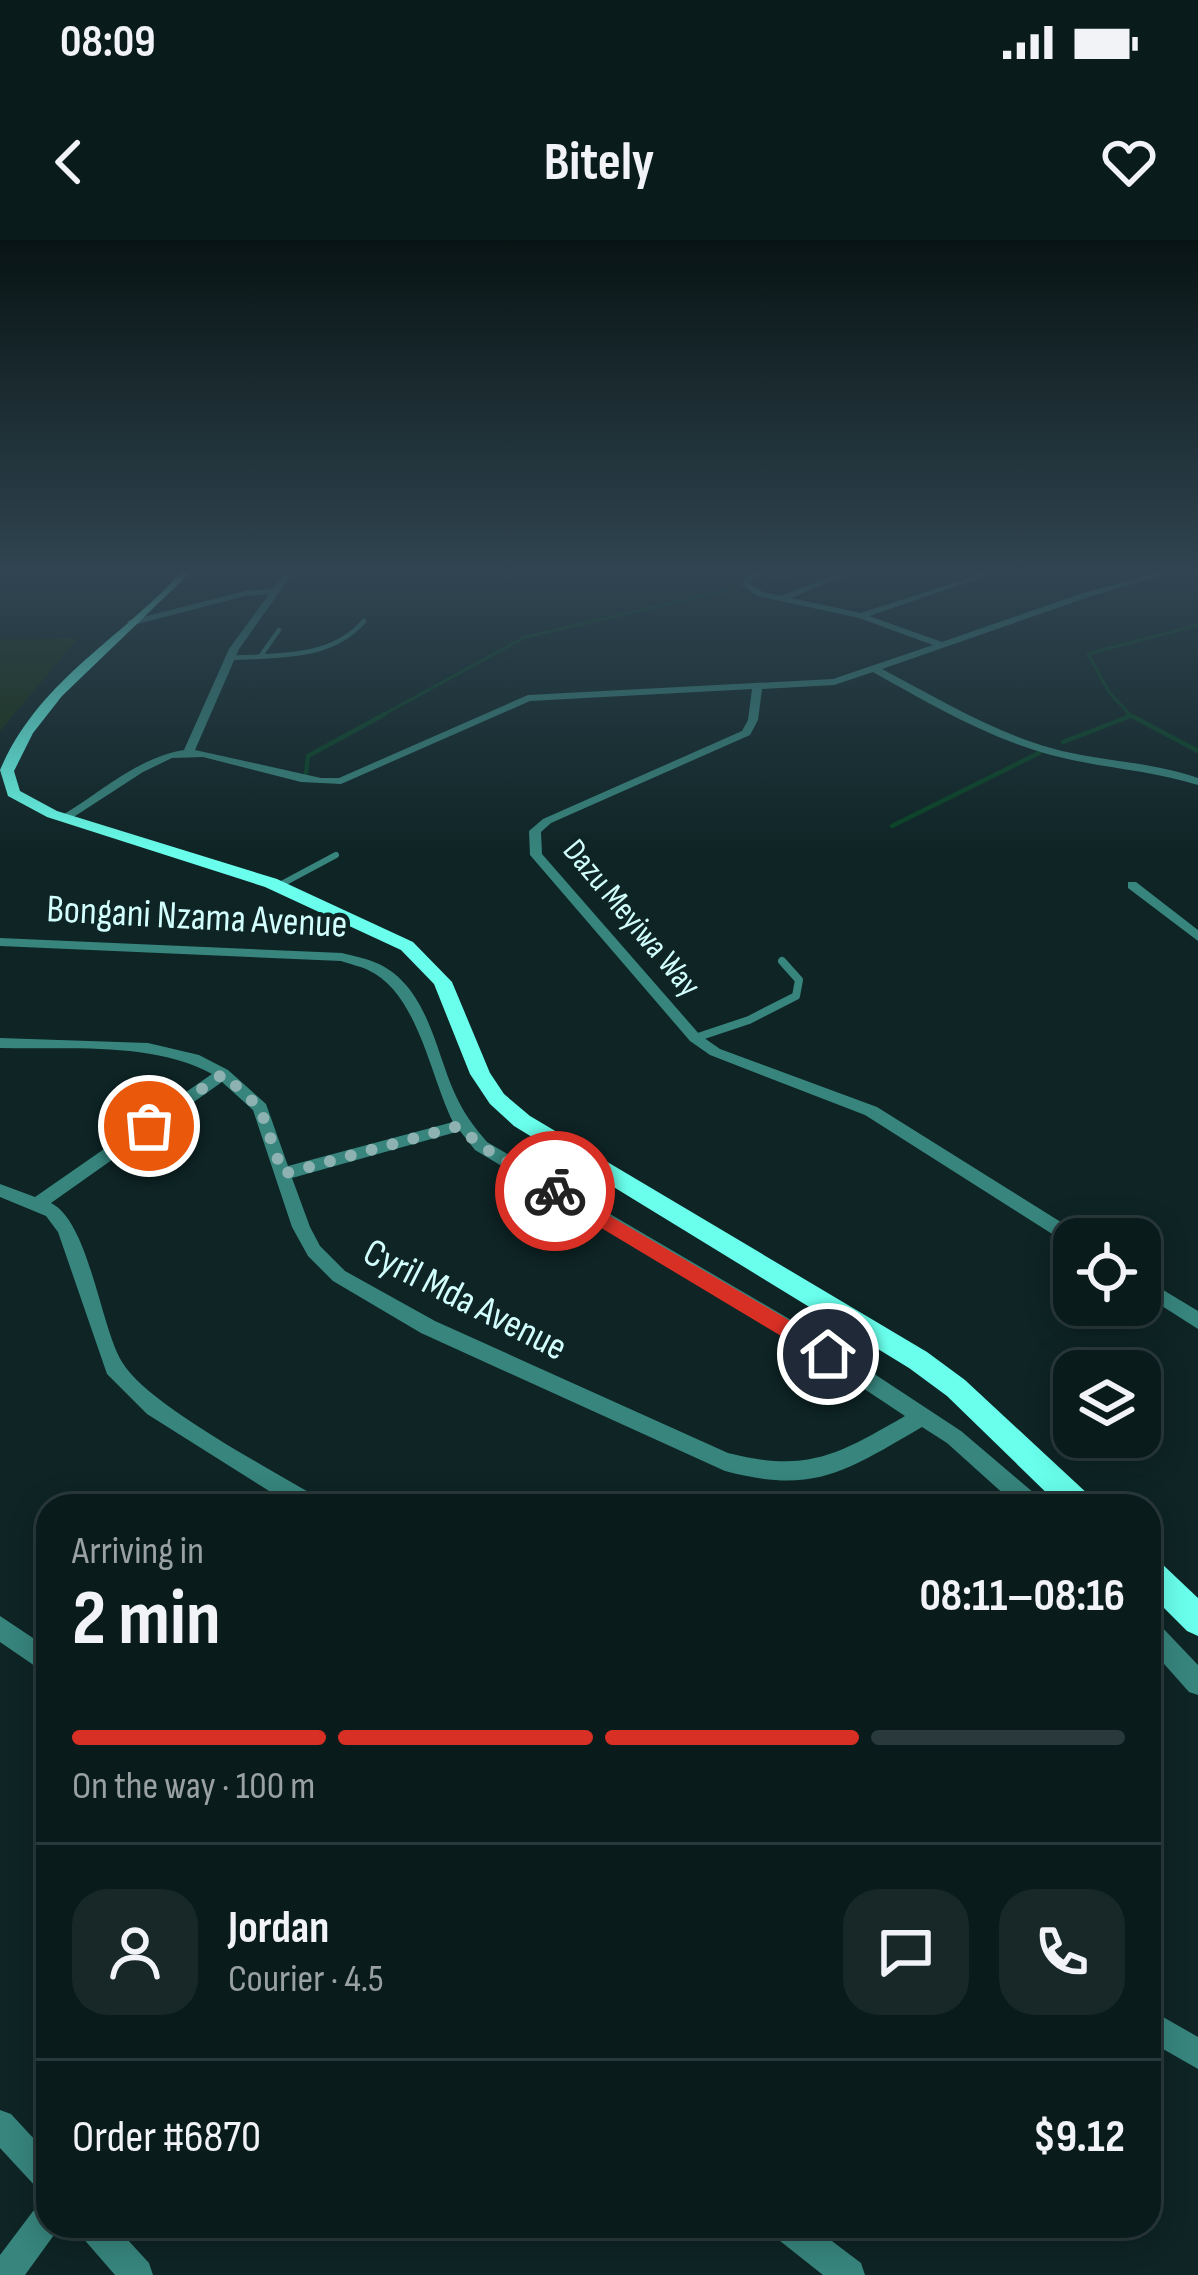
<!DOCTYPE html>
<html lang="en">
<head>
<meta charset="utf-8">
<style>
	body { margin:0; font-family:"Sofia Sans Condensed",sans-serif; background:#182829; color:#f1f3f6; height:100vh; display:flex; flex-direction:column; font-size:45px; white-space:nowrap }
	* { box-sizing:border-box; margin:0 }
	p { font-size:39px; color:#99a1a3 }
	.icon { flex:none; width:66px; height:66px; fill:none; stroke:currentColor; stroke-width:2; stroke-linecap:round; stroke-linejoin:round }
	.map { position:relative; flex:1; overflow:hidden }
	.side { position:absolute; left:36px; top:1254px; width:1125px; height:744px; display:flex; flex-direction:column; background:#0a1b1c; border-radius:36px; box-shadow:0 6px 30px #0003,0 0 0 3px #2a393b }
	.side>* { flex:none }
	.controls { position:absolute; left:1053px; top:978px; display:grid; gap:24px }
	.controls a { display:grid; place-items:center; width:108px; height:108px; border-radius:24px; background:#0a1b1c; box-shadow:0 6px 30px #0003,0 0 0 3px #2a393b; font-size:60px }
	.pin { position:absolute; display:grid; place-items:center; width:102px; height:102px; color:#fff; margin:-51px; border:6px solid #fff; border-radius:50%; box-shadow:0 3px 12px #0007 }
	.courier { position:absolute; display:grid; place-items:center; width:120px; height:120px; margin:-60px; border:9px solid #d93025; border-radius:50%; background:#fff; color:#222; box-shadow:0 3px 15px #0007 }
	.head em { font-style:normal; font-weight:700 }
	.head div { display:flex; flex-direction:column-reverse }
	.head { display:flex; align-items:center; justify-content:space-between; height:204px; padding:0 36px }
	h1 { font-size:78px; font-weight:700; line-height:90px }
	.bar { display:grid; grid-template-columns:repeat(4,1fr); gap:18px 12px; align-content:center; height:144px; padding:0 36px }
	.bar i { height:15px; border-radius:9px; background:#2a393b }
	.bar .on { background:#d93025 }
	.bar p { grid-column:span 4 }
	.line { display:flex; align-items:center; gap:30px; padding:0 36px; border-top:3px solid #2a393b }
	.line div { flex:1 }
	.round { display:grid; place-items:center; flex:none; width:126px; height:126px; border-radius:36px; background:#182829 }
	.status { display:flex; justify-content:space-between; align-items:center; height:84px; padding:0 60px; background:#0a1b1c; direction:ltr }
	.status svg { height:33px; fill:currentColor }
	header { display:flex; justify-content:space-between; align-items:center; height:156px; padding:0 36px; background:#0a1b1c; font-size:54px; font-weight:700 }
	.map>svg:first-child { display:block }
</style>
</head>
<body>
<div class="status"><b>08:09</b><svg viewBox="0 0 49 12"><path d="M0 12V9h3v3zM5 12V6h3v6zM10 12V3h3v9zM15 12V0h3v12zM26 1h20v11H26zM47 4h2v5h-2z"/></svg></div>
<header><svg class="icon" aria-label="back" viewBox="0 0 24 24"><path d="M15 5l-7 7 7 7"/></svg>Bitely<svg class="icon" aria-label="heart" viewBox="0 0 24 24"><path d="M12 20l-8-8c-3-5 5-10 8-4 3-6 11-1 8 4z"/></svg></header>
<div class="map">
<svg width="1198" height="2035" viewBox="0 0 1198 2035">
	<rect width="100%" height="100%" fill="#0e2425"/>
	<path fill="#162f11" d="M78,398L0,491V399Z"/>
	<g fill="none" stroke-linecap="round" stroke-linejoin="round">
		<g stroke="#084325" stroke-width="3">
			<path d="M754,344L809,330"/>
			<path d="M379,477L525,397L741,347"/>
			<path d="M1132,477L1109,452L1088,414L1198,385"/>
		</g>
		<g stroke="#084325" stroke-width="4.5">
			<path d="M1128,474L1198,511"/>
			<path d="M1063,502L1128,477"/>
			<path d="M306,533L308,516L385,474"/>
			<path d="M892,586L1039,513"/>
		</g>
		<g stroke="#37857d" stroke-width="4.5">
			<path d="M262,414L279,390"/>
			<path d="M229,418C276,415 331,420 364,381"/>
		</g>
		<path stroke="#37857d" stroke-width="6" d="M278,646L336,615"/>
		<path stroke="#37857d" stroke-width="8" d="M695,798L749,780L796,756L799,740L782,721"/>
		<g fill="#37857d" fill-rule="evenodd">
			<path d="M2,330H11L0,337Z"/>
			<path d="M287,330H295L239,409L195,510L321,538H339L528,455L833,439L933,405L859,378L757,356L742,345L745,336L763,330H773L752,339L750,344L763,352L781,356L847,330H857L791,358L861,373L993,330H1004L869,376L942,402L1080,354L1166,330H1178L1086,358L882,429C937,458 991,491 1051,508C1100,522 1150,521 1198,538V545C1150,530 1100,528 1051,515C988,498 930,464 873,432L834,445L762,449L758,480L750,495L551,583L541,592L542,614L700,795L720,809L877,867L1080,994L1083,999H1074V1006L1068,1004L865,875L710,815L690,801L530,615L529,591L543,579L742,491L748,480L752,449L530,461L341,544L301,542L203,517L172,518L143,532L69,580H61V576C102,552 136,518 184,510L229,409L269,354L245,356L130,386L127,381L245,351L273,349Z"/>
			<path d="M1128,642H1136L1198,690V701L1128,648Z"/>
			<path d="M0,698L342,713C354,716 368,719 379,724C428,748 435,810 455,854C463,872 474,887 487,902L803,1087L961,1191L1041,1259L1044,1266H1017L947,1203L922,1187C846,1231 815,1255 725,1231L421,1093L333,1041L308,1016L292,987L253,870L222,842L51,963C89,982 100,1085 122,1122C147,1165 273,1230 320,1259L323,1266H293L147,1174L107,1134L58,992L46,976L0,957V944L35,957L212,834C152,801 67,810 0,808V798L148,803L199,815L228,830L266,864L288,926L453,882C430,836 418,753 368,730C360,726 349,724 341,721L0,706ZM460,891L475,910L789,1099L905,1176C837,1215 808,1233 728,1213L435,1081L345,1031L320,1006L310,987L292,938Z"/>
			<path d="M1140,1036L1198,1071V1089L1140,1052Z"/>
			<path d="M0,1376L48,1408V1435L0,1402Z"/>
			<path d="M1149,1378L1157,1382L1198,1425V1455L1189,1452L1149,1407Z"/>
			<path d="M1149,1769L1198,1797V1829L1149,1801Z"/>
			<path d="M0,1870L11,1874L48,1914V1953L37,1948L0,1908Z"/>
			<path d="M48,1961V1986H60L59,1988L25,2035H0V2015L37,1966Z"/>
			<path d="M77,1986H115L149,2023L153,2035H115L82,1997Z"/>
			<path d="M770,1986H812L861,2023L865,2035H823L775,1997Z"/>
		</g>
		<g fill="#69ffec" fill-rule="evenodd">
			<path d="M183,330H193L62,456L33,493L14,531L20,551L57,571L277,639L413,702L452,742L490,833L504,854L530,876L927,1112L965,1140L1090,1256L1094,1266H1060L947,1156L909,1128L514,886L490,864L470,834L434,744L401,710L265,647L47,577L8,556L0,530C40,438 121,400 183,330Z"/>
			<path d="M1149,1317L1160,1322L1198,1358V1396L1187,1391L1149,1353Z"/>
		</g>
	</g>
	<linearGradient id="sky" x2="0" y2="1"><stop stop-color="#081414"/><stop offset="0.54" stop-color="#304551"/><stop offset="1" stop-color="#304551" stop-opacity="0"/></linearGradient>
	<rect width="1198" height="615" fill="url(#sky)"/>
	<path fill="#d93025" d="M555,944L835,1107V1120H821L548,956L545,951Z"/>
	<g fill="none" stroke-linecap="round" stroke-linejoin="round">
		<path stroke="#8db2b1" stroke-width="12" stroke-dasharray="0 21.6" d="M149,886L223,834L260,868L283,934L459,886L481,906L555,951"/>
	</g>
	<g text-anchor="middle" stroke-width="9" stroke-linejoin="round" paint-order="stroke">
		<g font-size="33" fill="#d2fffd" stroke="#0e2425">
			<text transform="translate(633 677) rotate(50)" y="12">Dazu Meyiwa Way</text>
		</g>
		<g font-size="39" fill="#d2fffd" stroke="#0e2425">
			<text transform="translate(197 675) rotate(3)" y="14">Bongani Nzama Avenue</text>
			<text transform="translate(466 1058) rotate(27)" y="14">Cyril Mda Avenue</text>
		</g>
	</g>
</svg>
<div class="controls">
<a><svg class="icon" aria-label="locate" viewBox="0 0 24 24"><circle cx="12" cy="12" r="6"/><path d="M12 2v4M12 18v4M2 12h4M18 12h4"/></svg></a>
<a><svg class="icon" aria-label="layers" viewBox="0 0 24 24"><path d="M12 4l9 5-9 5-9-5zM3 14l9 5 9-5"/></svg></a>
</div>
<div class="pin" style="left:149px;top:886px;background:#ea580c"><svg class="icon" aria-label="bag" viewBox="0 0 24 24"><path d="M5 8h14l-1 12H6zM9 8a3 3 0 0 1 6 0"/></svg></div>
<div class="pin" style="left:828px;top:1114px;background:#1f2937"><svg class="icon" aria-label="home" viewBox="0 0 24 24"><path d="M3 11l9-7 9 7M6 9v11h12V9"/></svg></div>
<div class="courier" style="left:555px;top:951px"><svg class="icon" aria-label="bike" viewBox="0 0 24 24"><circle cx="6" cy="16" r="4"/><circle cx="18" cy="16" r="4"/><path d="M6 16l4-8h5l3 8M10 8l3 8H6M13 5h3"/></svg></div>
<section class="side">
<div class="head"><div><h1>2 min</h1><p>Arriving in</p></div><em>08:11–08:16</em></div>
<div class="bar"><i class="on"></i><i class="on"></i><i class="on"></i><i></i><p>On the way · 100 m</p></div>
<div class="line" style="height:216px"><a class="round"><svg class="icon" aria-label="person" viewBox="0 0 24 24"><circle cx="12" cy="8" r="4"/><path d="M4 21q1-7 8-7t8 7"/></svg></a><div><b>Jordan</b><p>Courier · 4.5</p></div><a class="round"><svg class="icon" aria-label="chat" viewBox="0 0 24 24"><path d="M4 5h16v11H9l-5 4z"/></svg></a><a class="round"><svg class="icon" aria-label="phone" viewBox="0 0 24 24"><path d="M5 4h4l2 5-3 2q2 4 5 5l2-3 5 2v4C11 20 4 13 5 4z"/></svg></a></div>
<div class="line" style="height:156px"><div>Order #6870</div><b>$9.12</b></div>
</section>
</div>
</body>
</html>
